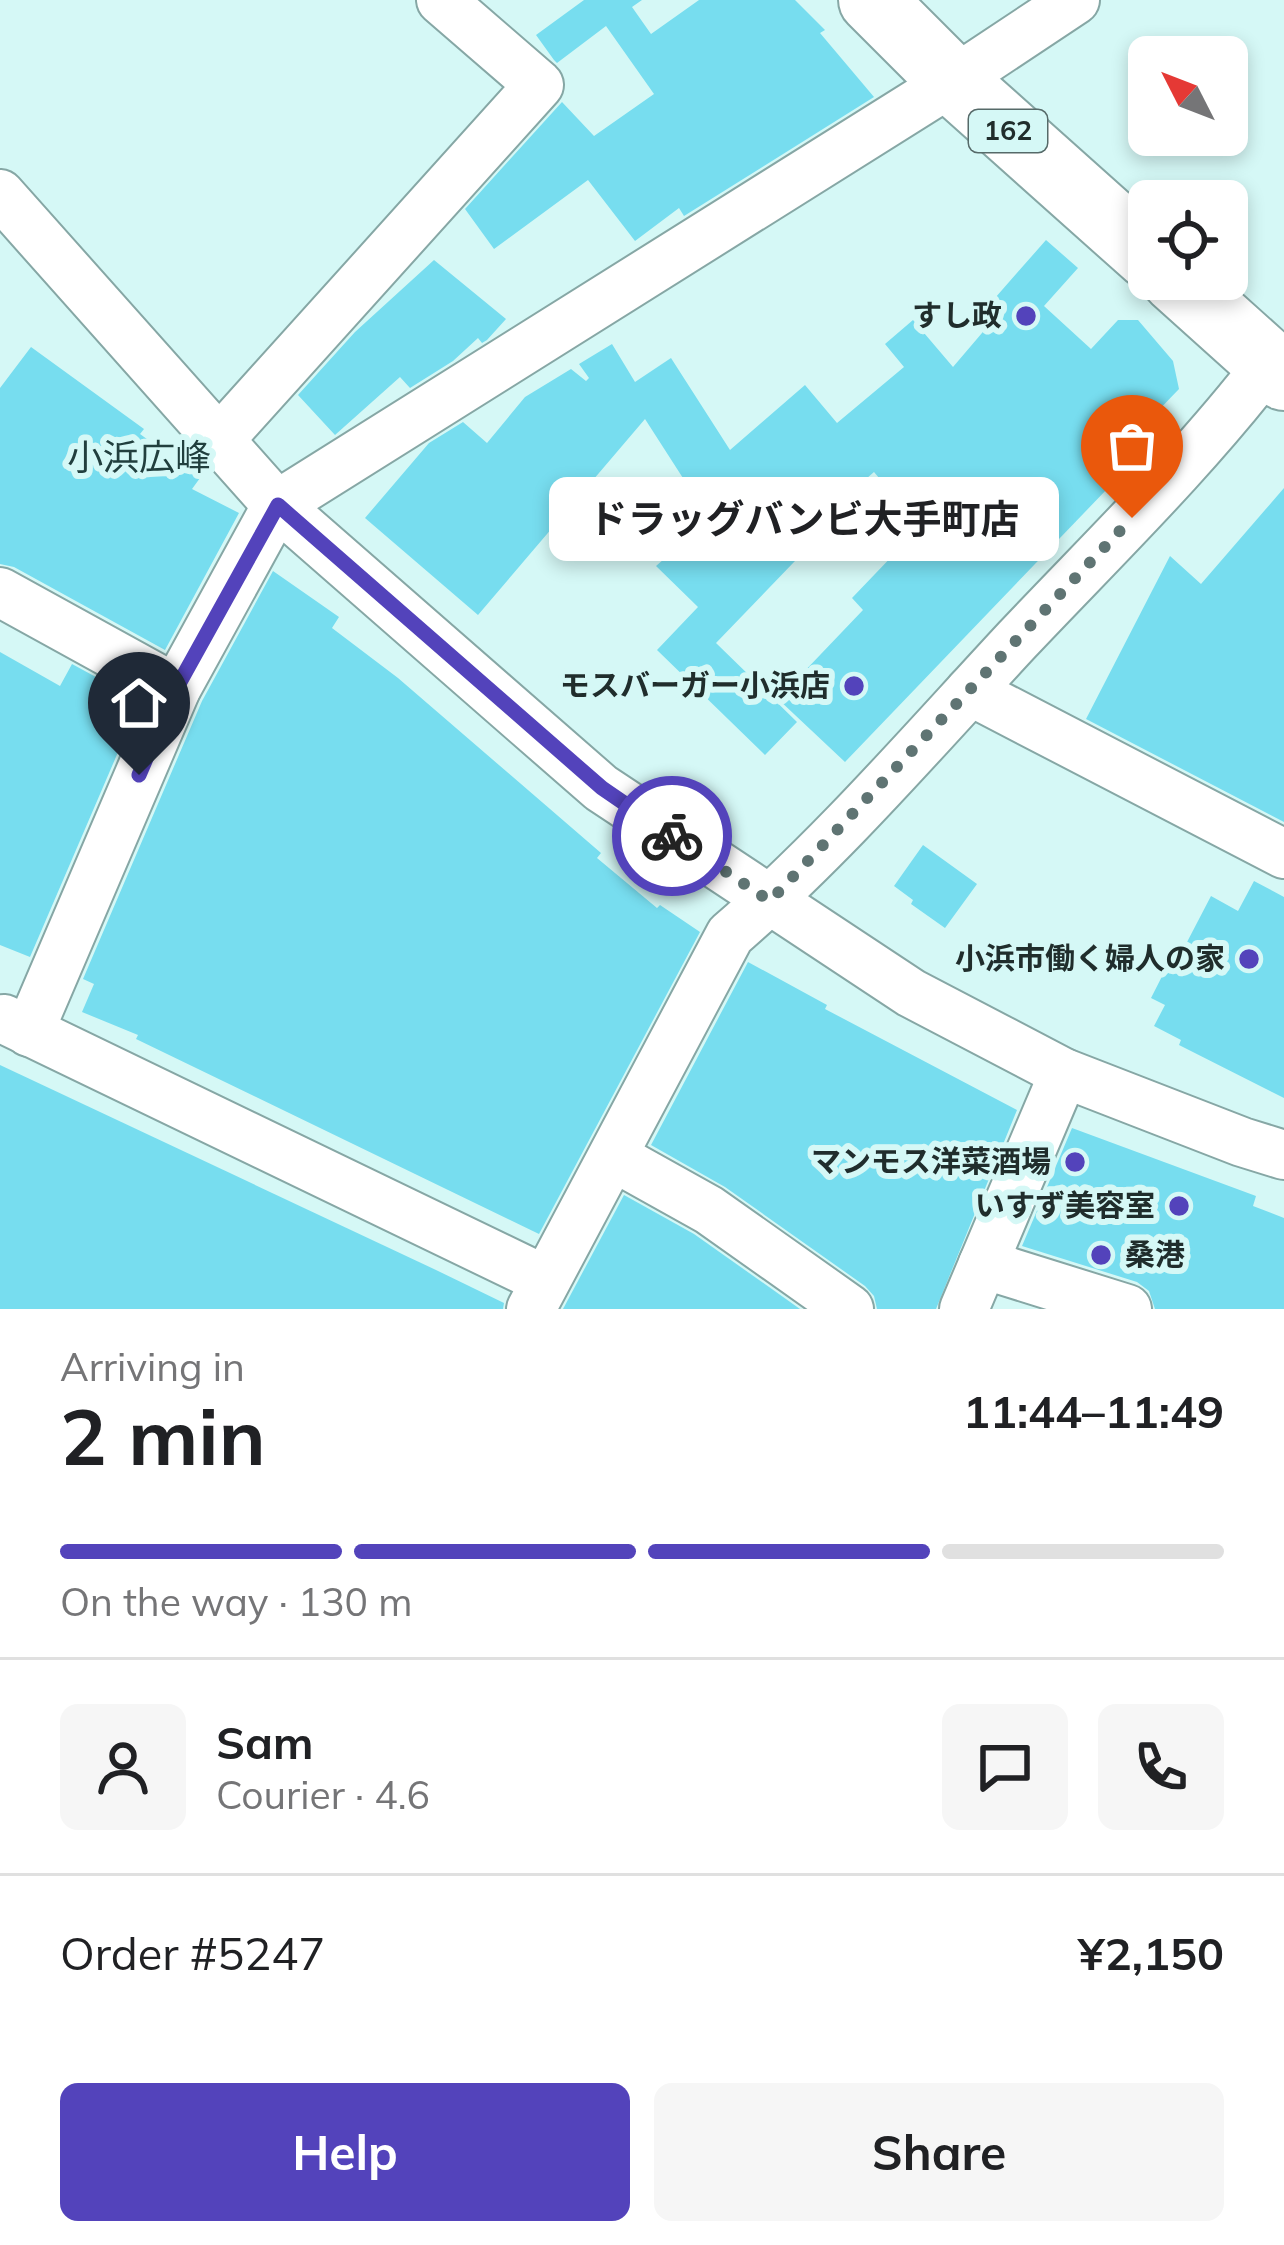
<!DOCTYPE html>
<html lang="en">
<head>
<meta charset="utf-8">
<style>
	body { margin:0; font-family:Mulish,"Noto Sans JP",sans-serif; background:#f6f6f6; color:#202124; height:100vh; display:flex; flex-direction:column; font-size:45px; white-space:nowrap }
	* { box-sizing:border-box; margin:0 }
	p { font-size:39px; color:#757577 }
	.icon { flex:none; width:66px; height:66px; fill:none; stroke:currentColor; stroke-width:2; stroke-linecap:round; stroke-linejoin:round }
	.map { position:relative; height:1309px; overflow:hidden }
	.details { display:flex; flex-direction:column; background:#fff; flex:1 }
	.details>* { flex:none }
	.needle { width:78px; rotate:312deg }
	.controls { position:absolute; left:1128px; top:36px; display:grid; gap:24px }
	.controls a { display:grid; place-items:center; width:120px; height:120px; border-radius:18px; background:#fff; box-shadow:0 6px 18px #0003; font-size:60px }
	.pin { position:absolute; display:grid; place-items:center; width:102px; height:102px; color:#fff; margin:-123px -51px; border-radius:50% 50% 50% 0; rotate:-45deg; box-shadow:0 0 12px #0007 }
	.pin .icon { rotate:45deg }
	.courier { position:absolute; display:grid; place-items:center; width:120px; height:120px; margin:-60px; border:9px solid #5343bb; border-radius:50%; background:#fff; color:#222; box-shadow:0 3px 15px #0007 }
	.bubble { position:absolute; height:84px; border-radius:18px; background:#fff; box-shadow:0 6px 18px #0003; font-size:39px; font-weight:700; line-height:84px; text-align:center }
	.overview em { font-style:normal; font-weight:700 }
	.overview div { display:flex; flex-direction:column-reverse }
	.overview { display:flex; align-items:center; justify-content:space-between; height:204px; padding:0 60px }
	h1 { font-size:78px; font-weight:700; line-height:90px }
	.bar { display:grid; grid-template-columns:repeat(4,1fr); gap:18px 12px; align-content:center; height:144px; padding:0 60px }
	.bar i { height:15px; border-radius:9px; background:#e0e0e0 }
	.bar .active { background:#5343bb }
	.bar p { grid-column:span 4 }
	.line { display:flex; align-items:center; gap:30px; padding:0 60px; border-top:3px solid #e0e0e0 }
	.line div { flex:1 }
	.round { display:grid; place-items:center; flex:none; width:126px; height:126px; border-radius:18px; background:#f6f6f6 }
	.action { display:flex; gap:24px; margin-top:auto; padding:24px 60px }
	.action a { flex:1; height:138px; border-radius:18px; background:#5343bb; color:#fff; font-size:48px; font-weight:700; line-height:138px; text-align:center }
	.action a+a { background:#f6f6f6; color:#202124 }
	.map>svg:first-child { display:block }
</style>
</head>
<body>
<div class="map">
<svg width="1284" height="1309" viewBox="0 0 1284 1309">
	<rect width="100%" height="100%" fill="#d5f8f6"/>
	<g fill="#77ddef">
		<path d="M584,0H642L632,7L651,34L699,0H795L825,30L820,33L874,97L684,216L679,208L635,241L588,180L494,249L465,209L562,102L594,136L654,94L606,26L557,63L554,60L536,35Z"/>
		<path d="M1046,240L1078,268L1044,306L1091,349L1118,320H1138L1173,361L1179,389L1095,476L1108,488L845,762L778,699L863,610L852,598L920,527L874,472L812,526L820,535L716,643L797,722L765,755L657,650L698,607L656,566L664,559L643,540L690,489L645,419L478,615L365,518L429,443L463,422L487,443L525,397L571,369L586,381L589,378L579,364L612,344L635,382L671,358L730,450L805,385L837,423L904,367L885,344L913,320L953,367L1005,306L995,298Z"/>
		<path d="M434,260L506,319L487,340L482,343L478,338L453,361L410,388L400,377L335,435L298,395L355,332Z"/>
		<path d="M31,347L144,429L140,434L200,478L192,489L239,513L165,650L14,567L0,564V388Z"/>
		<path d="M1284,488V822L1086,719L1170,556L1201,584Z"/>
		<path d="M273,571L339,617L332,628L398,678L601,853L597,858L657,908L660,905L700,932L539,1234L136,1039L138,1035L82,1012L94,984L83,979L202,701Z"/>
		<path d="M0,652L60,686L72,664L140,701L30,957L0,945Z"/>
		<path d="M923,845L977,884L945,928L911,904L913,900L894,886Z"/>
		<path d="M1254,881L1284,897V1098L1179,1045L1181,1040L1154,1026L1165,1005L1151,998L1180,941L1186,944L1211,896L1238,911Z"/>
		<path d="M748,962L827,1005L825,1009L1017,1110L936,1309H877L874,1296L865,1286L725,1187L651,1145Z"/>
		<path d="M0,1065L436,1270L504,1303L503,1309H0Z"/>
		<path d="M1072,1128L1256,1196L1253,1206L1284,1218V1309H1155L1149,1291L1137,1282L1022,1246Z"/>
		<path d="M624,1195L694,1234L800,1309H563Z"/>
	</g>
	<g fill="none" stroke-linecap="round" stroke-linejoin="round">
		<defs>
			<g id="minor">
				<path d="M0,194L277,505L601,788L911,993L1064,1073L1242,1142L1284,1155"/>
				<path d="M219,440L539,85L441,0"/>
				<path d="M0,592L176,689"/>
				<path d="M970,691L1284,854"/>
				<path d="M4,1019L545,1280"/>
				<path d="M29,1032L176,689L277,505L953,81L1075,0"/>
				<path d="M614,1157L709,1210L849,1309"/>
				<path d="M983,1264L1127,1309"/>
				<path d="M531,1309L730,935C833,846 924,740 1017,640C1102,550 1193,462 1269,363"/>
				<path d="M964,1309L1064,1073"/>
			</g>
			<g id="highway">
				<path d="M872,0L953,81L1149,256"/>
				<path d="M1175,279L1284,377"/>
			</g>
		</defs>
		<use href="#minor" stroke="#86a7a5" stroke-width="52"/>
		<use href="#highway" stroke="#86a7a5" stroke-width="70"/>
		<use href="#minor" stroke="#fff" stroke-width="48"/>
		<use href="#highway" stroke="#fff" stroke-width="66"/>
	</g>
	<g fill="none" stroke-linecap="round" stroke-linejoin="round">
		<path stroke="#5f7473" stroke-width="12" stroke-dasharray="0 21.6" d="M672,836L770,901L1132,518"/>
		<path stroke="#5343bb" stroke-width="15" d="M139,775L176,689L278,505L602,788L672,836"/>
	</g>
	<g fill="#5343bb" stroke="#d5f8f6" stroke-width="4.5">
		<circle cx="1026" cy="316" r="12"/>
		<circle cx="854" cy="686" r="12"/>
		<circle cx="1249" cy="959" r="12"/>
		<circle cx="1075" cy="1162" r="12"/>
		<circle cx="1179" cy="1206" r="12"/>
		<circle cx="1101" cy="1255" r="12"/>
	</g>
	<g text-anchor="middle" stroke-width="12" stroke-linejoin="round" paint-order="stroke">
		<rect fill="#d5f8f6" stroke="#566a69" stroke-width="3" x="969" y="110" width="78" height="42" rx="9"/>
		<g font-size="27" font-weight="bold" fill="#202d2c">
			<text x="1008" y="140">162</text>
		</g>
		<g font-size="30" font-weight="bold" fill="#202d2c" stroke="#d5f8f6" text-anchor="end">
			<text x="1002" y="326">すし政</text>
			<text x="830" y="696">モスバーガー小浜店</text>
			<text x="1225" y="969">小浜市働く婦人の家</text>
			<text x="1051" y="1172">マンモス洋菜酒場</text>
			<text x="1155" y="1216">いすず美容室</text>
			<text x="1125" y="1265" text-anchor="start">桑港</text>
		</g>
		<g font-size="36" fill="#213f3e" stroke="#d5f8f6">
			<text x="139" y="470">小浜広峰</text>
		</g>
	</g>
</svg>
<div class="controls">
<a><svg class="needle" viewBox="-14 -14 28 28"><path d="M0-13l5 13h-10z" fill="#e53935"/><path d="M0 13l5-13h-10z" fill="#757577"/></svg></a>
<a><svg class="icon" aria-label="locate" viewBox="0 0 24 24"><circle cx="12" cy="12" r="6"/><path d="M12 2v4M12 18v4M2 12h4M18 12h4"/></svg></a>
</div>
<div class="pin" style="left:1132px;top:518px;background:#ea580c"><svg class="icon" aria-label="bag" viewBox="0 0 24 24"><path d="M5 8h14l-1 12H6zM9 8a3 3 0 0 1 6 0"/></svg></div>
<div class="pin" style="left:139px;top:775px;background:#1f2937"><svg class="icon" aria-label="home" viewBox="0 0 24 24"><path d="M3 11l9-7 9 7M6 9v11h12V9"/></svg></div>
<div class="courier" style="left:672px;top:836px"><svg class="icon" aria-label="bike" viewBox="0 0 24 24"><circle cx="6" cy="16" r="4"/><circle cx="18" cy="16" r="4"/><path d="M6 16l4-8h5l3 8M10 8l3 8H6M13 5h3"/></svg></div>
<div class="bubble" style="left:549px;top:477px;width:510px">ドラッグバンビ大手町店</div>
</div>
<section class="details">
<div class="overview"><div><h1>2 min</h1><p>Arriving in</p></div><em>11:44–11:49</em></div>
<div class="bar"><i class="active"></i><i class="active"></i><i class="active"></i><i></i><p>On the way · 130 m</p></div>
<div class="line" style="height:216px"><a class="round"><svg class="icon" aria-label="person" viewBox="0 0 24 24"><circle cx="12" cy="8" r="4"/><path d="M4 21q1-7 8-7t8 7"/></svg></a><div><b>Sam</b><p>Courier · 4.6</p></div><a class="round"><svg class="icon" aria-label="chat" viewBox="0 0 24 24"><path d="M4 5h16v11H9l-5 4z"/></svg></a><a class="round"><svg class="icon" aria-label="phone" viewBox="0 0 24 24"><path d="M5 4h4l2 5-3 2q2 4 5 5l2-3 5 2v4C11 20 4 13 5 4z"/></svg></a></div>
<div class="line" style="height:156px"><div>Order #5247</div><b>¥2,150</b></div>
<div class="action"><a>Help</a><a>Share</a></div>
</section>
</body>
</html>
